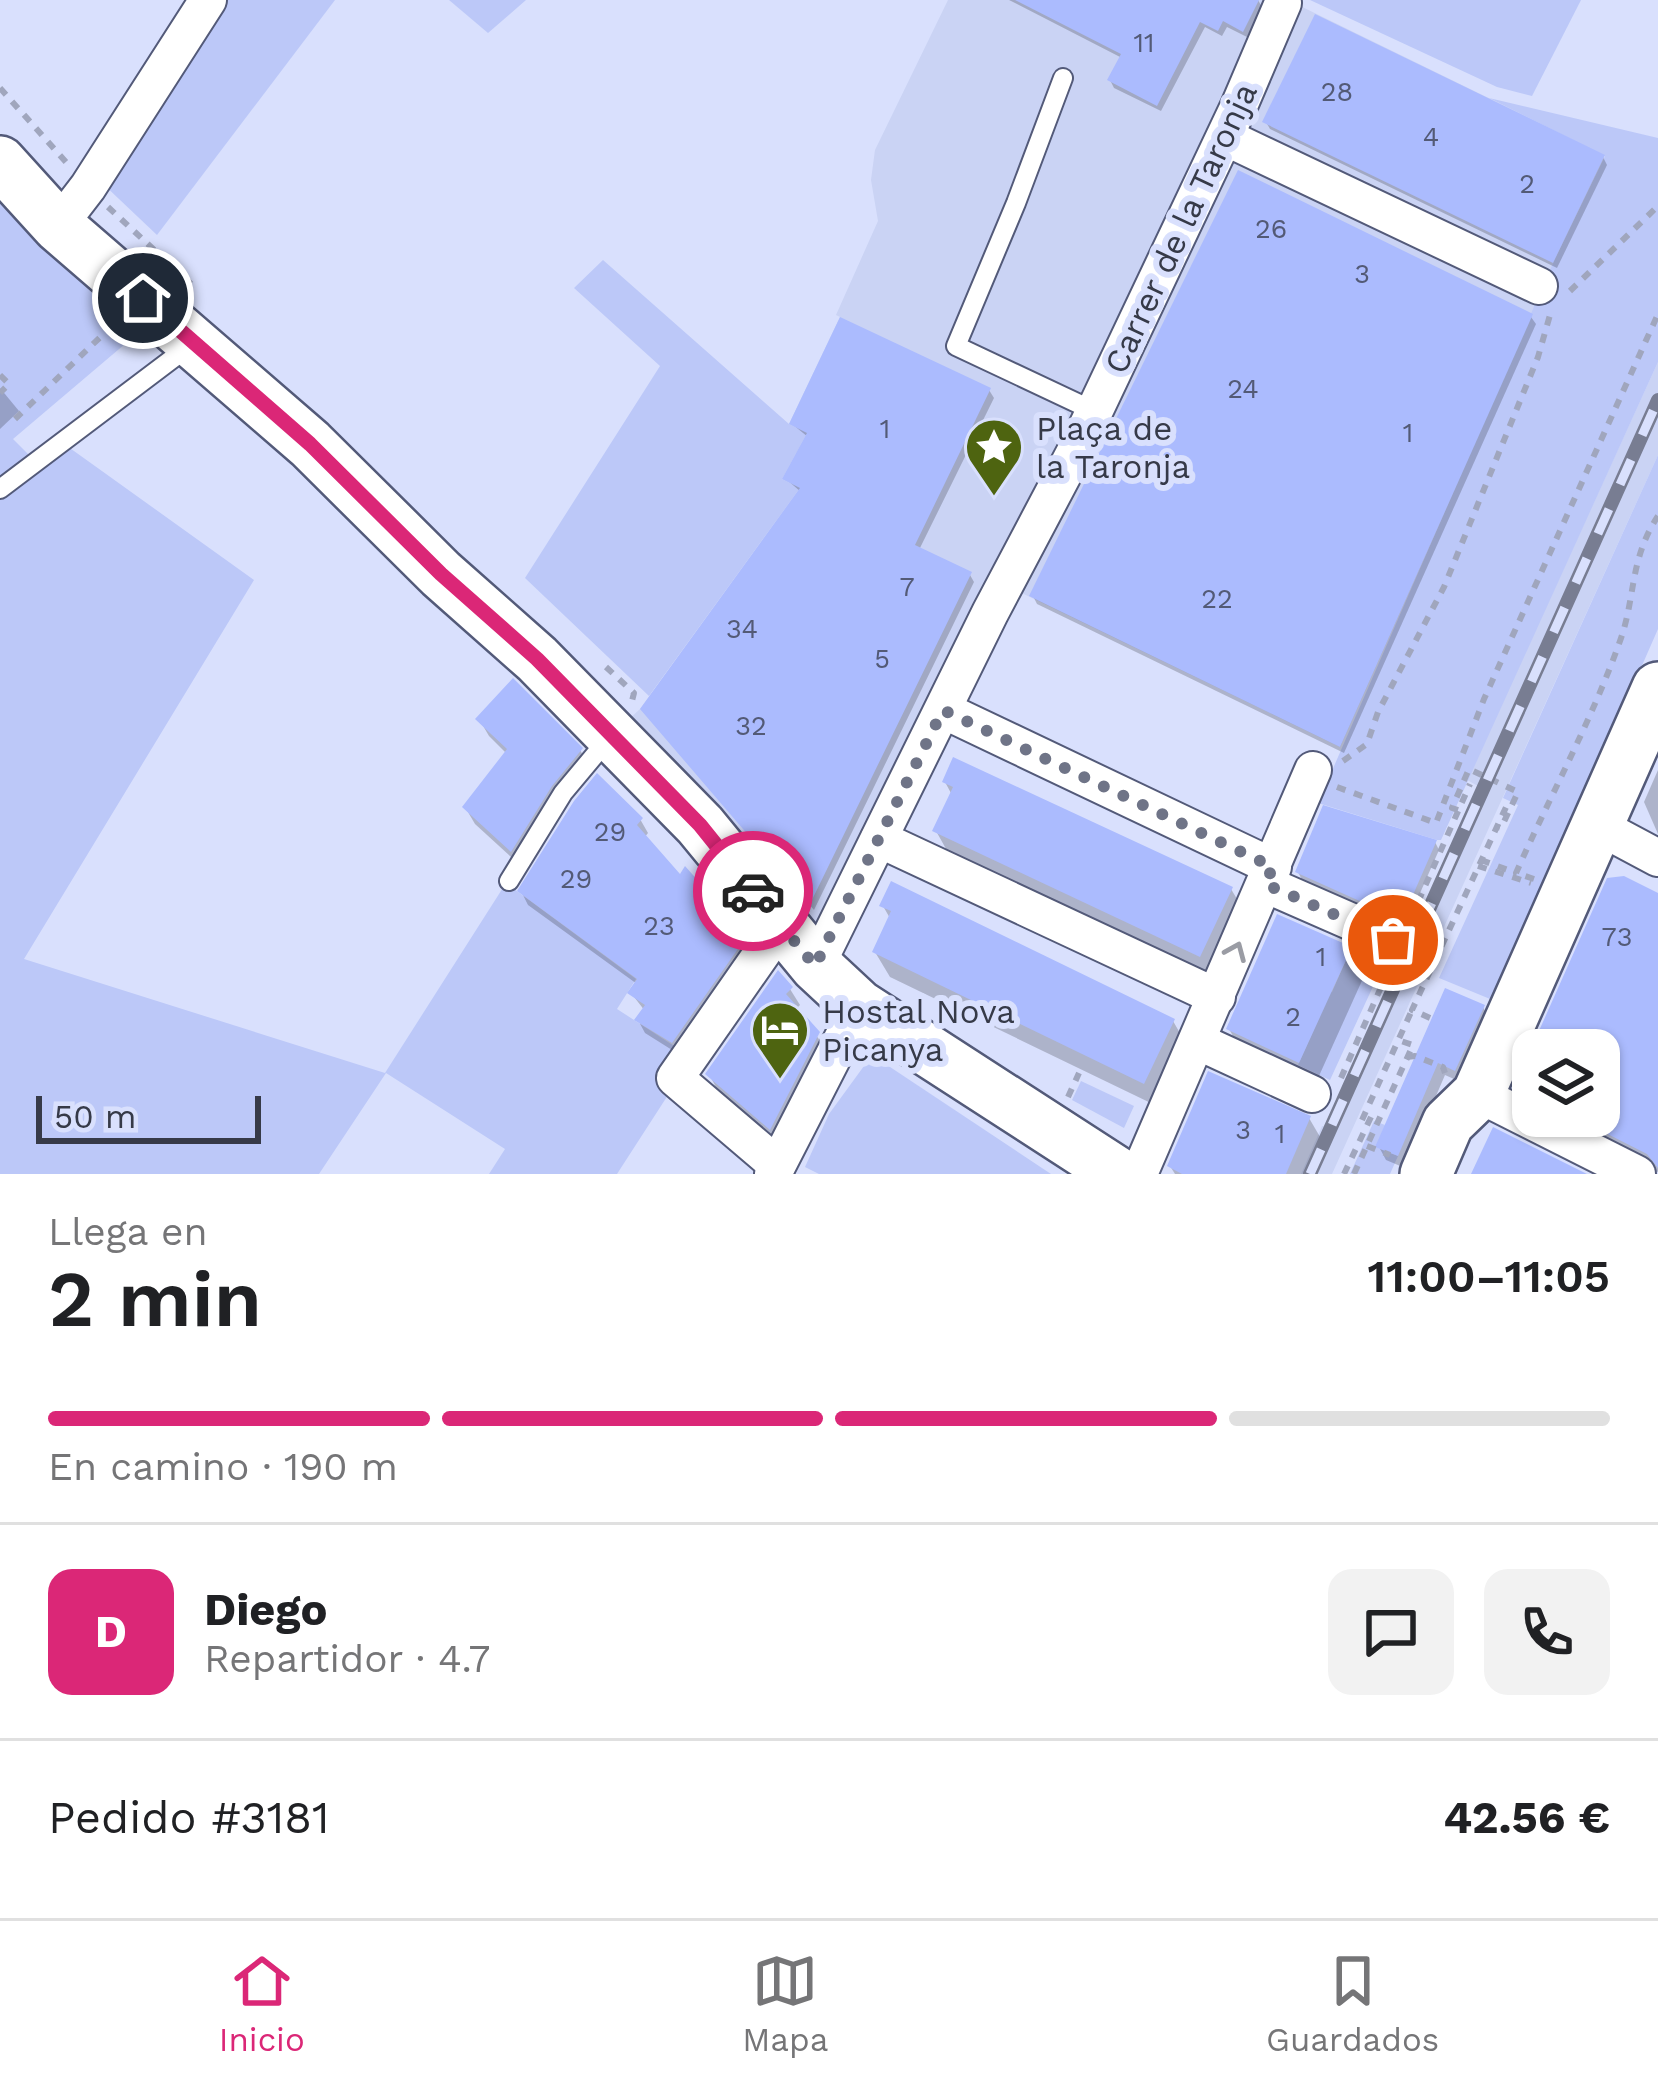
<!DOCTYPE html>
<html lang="es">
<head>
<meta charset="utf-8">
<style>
	body { margin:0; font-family:"Work Sans",sans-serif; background:#f2f2f2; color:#202124; height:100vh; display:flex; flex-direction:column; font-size:45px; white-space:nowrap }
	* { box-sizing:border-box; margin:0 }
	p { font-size:39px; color:#757577 }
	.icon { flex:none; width:66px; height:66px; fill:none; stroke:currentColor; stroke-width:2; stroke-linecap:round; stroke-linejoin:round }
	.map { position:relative; height:1174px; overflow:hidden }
	.details { display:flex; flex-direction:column; background:#fff; flex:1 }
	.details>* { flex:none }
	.tools { position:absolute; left:1512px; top:1029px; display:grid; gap:24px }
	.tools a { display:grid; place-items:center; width:108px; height:108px; border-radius:24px; background:#fff; box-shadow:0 3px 9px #0004; font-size:60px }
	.scale { position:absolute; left:36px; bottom:30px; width:225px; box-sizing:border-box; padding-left:12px; border:6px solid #363a48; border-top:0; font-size:33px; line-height:42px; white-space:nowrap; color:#363a48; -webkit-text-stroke:9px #d9e0fd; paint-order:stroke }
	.pin { position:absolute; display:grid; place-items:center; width:102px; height:102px; color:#fff; margin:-51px; border:6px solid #fff; border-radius:50%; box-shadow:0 3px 12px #0007 }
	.courier { position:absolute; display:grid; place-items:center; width:120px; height:120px; margin:-60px; border:9px solid #db2777; border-radius:50%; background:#fff; color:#222; box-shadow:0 3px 15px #0007 }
	.summary em { font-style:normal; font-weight:600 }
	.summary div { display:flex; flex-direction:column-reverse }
	.summary { display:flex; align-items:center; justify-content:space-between; height:204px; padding:0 48px }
	h1 { font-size:78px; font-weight:600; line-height:90px }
	.bar { display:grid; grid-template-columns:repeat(4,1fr); gap:18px 12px; align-content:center; height:144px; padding:0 48px }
	.bar i { height:15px; border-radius:9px; background:#e0e0e0 }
	.bar .on { background:#db2777 }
	.bar p { grid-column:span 4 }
	.line { display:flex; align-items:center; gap:30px; padding:0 48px; border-top:3px solid #e0e0e0 }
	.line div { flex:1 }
	.round { display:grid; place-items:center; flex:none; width:126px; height:126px; border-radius:24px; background:#f2f2f2 }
	.tab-bar { display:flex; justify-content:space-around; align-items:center; height:168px; border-top:3px solid #e0e0e0; background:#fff; font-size:33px; color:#757577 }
	.tab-bar a { display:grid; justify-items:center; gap:6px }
	.tab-bar .on { color:#db2777 }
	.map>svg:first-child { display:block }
</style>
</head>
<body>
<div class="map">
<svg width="1658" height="1174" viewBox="0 0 1658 1174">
	<rect width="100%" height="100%" fill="#d9e0fd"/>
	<g fill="#cad3f4">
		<path d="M948,0H1288L1605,155L1553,263L1533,314L1340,747L1005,585L816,966L611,736L640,709L799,489L782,479L789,424L840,317L836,315L878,221L871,180L875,150Z"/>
		<path d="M1658,362V455L1332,1174H1301L1322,1126L1328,1127L1478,786L1467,780Z"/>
	</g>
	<g fill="#bcc8f8">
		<path d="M222,0H335L157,235L100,181Z"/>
		<path d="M449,0H526L488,33Z"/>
		<path d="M1310,0H1581L1532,96L1497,87Z"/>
		<path d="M1489,98L1658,138V362L1441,840H1437L1318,803L1553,263L1605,156Z"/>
		<path d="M0,191L145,327L13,439L31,457L0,481Z"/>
		<path d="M603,260L789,424L807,433L782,479L800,488L649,696L525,578L660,366L574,288Z"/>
		<path d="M67,446L254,580L24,959L385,1073L506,883L636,979L617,1009L682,1051L670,1092L617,1174H489L505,1149L386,1073L319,1174H0V499Z"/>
		<path d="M1658,455V629L1495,1001L1439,978L1518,805L1503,798Z"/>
		<path d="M1354,942L1387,956L1330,1080L1298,1065L1320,1016L1288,973L1332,992Z"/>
		<path d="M872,1055L1051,1174H819L805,1167L829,1114Z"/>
		<path d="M1081,1081L1134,1106L1124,1128L1072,1100Z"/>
		<path d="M1374,1121L1385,1125L1376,1147L1398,1156L1390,1174H1350Z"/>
	</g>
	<g fill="#0003">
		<path d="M1009,0H1258L1262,7L1247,37L1227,27L1222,36L1205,27L1161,111L1114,88L1110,80L1122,58Z"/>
		<path d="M1266,122L1603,157L1607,165L1557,268L1270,129Z"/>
		<path d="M1531,317L1536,324L1344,753L1037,604L1033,596Z"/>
		<path d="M0,388L19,411L0,429Z"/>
		<path d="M989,390L994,398L919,550L970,575L974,582L814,910L648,717L801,492L786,479L808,437L792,424Z"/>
		<path d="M479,719L580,750L590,767L521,866L475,824L465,807L507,754L489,736Z"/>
		<path d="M1658,770V834L1644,802Z"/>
		<path d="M945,782L1231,889L1246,914L1215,981L950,856L936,831L952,795Z"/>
		<path d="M640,819L648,833L644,838L680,878L744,938L752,951L680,1055L645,1033L638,1020L645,1011L631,993L637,984L528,905L521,891Z"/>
		<path d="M1435,842L1439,850L1406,925L1302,880L1298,872Z"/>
		<path d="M1658,896V1172L1547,1116H1599V1050H1534Z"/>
		<path d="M883,906L1173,1021L1188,1047L1159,1107L890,977L875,952L891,920Z"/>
		<path d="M1350,949L1365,974L1314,1087L1244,1055L1229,1029Z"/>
		<path d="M790,989L800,1005L796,1009L828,1051L780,1144L718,1091L709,1074Z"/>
		<path d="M1446,992L1483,1007L1490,1021L1463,1083L1445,1075L1405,1168L1386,1160L1379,1147Z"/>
		<path d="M1309,1118L1323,1142L1309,1174H1175L1170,1166Z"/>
	</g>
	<g fill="#abbbfe">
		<path d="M1015,0H1259L1243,32L1223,21L1218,31L1200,22L1157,106L1107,80L1121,54Z"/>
		<path d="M1315,14L1605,155L1553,263L1262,122Z"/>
		<path d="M1238,170L1533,314L1340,747L1029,596Z"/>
		<path d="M840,317L991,388L915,545L972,572L809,906L640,709L800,488L782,479L807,433L789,424Z"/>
		<path d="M513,678L583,748L552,786L511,852L462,807L507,749L475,719Z"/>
		<path d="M953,757L1233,887L1200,957L932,831L953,787L942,782Z"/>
		<path d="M597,773L643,818L637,825L680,874L685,866L747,936L672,1043L634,1020L645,1005L627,993L637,979L517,891L574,801Z"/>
		<path d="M1323,805L1437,840L1402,920L1295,872Z"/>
		<path d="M1624,876L1658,893V1168L1647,1154L1572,1116H1599V1050H1533V1096L1514,1087L1607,878Z"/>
		<path d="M891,881L1175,1019L1144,1084L872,952L891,911L879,906Z"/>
		<path d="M1277,914L1352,947L1299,1063L1226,1029Z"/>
		<path d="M778,970L793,987L786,994L820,1032L770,1130L705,1074Z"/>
		<path d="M1445,988L1485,1005L1455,1071L1438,1063L1398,1156L1375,1147Z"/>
		<path d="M1208,1071L1311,1116L1286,1174H1182L1167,1166Z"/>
		<path d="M1493,1127L1587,1174H1471Z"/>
	</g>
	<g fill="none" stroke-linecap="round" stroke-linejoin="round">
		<defs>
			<g id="lane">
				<path d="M1063,78L1016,203L956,346L1094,411"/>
				<path d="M0,489L192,344"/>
				<path d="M509,881L563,793L609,738"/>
			</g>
			<g id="street">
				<path d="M1225,137L1539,286"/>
				<path d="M58,226L88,187L208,0"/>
				<path d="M943,710L1273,867"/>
				<path d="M1598,826L1658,858"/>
				<path d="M879,839L1217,997"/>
				<path d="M1265,884L1393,940"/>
				<path d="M816,966L990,613L1075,452L1239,106L1283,3"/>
				<path d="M1197,1041L1312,1094"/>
				<path d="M1478,1094L1637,1174"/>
				<path d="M777,1165L675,1078L781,926"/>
				<path d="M773,1174L859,1006"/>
				<path d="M1139,1174L1313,770"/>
			</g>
			<g id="secondary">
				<path d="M0,162L58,226L310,444L441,574L537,659L700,825L816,966L859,1006L1119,1174"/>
				<path d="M1426,1174L1448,1123L1478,1094L1658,688"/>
			</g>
		</defs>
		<use href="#lane" stroke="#535a79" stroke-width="22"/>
		<use href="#street" stroke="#535a79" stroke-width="40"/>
		<use href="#secondary" stroke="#535a79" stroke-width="56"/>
		<g stroke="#a0a6bd" stroke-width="6" stroke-dasharray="9 9" stroke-linecap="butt">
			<path d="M0,88L66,162"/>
			<path d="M108,207L191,284"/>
			<path d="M1570,291L1658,206"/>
			<path d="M0,375L9,384L0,393"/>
			<path d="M15,419L115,323"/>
			<path d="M606,667L634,693L632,701"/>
			<path d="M1343,761L1367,744L1378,712L1444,587L1538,357L1550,315"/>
			<path d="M1337,787L1436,823L1484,699L1658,314"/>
			<path d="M1458,810L1452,808L1469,769L1518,792L1501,828L1497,827"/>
			<path d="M1481,860L1516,873"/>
			<path d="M1478,866L1531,883"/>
			<path d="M1534,879L1516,873C1550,796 1592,720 1620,641C1636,597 1629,560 1658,516"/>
			<path d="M1411,918L1470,784"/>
			<path d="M1430,1018L1412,1010L1507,805"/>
			<path d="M1407,1057L1415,1056L1443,1067L1445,1073"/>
			<path d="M1341,1078L1389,969"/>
			<path d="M1068,1097L1079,1073"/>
			<path d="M1362,1120L1412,1010"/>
			<path d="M1367,1146L1390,1155"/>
			<path d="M1344,1174L1371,1117L1366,1115"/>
			<path d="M1354,1174L1413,1045L1398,1040"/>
		</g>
		<use href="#lane" stroke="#fff" stroke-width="18"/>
		<use href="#street" stroke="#fff" stroke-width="36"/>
		<use href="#secondary" stroke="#fff" stroke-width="51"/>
		<defs>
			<path id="rail" d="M1310,1174L1658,400"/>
		</defs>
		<use href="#rail" stroke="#787d92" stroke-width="14"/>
		<use href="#rail" stroke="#d9e0fd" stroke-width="9" stroke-dasharray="27" stroke-linecap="butt"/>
	</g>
	<defs><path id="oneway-chevron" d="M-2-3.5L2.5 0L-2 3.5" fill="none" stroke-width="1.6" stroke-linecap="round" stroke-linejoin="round" transform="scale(3)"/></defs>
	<use stroke="#9a9ca4" href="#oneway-chevron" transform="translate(1236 951) rotate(-67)"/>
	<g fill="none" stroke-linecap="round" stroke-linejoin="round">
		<path stroke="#6f7487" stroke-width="12" stroke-dasharray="0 21.6" d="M753,891L815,966L943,710L1273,867L1265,884L1393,940"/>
		<path stroke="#db2777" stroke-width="15" d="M143,298L310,444L441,574L537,659L700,825L753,891"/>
	</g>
	<defs>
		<symbol id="sight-pin" viewBox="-11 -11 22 30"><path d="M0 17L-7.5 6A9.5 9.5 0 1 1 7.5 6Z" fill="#4e6410" stroke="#d9e0fd"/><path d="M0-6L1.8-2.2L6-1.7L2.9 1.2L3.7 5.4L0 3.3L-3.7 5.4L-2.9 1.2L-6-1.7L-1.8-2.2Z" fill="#fff"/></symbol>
		<symbol id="hotel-pin" viewBox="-11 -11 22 30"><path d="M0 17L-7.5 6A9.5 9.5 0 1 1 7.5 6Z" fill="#4e6410" stroke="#d9e0fd"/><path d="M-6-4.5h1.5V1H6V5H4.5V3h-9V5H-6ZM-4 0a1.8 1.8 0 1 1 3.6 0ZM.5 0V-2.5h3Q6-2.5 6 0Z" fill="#fff"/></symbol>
	</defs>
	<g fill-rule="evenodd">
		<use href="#sight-pin" x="961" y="414" width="66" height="90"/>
		<use href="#hotel-pin" x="747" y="997" width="66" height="90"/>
	</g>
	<g text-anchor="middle" stroke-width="12" stroke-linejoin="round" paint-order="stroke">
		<g font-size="27" fill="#535a76">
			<text x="1144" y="52">11</text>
			<text x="1337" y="101">28</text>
			<text x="1431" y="146">4</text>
			<text x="1527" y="193">2</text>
			<text x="1271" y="238">26</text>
			<text x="1362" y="283">3</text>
			<text x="1243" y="398">24</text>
			<text x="885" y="438">1</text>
			<text x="1408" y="442">1</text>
			<text x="907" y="596">7</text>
			<text x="1217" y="608">22</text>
			<text x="742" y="638">34</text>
			<text x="882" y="668">5</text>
			<text x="751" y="735">32</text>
			<text x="610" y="841">29</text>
			<text x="576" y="888">29</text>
			<text x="659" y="935">23</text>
			<text x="1617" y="946">73</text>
			<text x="1321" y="966">1</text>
			<text x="1293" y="1026">2</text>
			<text x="1243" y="1139">3</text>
			<text x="1280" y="1143">1</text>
		</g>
		<g font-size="33" fill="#363a48" stroke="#d9e0fd">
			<text transform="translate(1180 228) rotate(-65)" y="12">Carrer de la Taronja</text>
		</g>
		<g font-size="33" fill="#363a48" stroke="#d9e0fd" text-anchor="start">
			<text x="1036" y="440">Plaça de<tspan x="1036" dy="38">la Taronja</tspan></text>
			<text x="822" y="1023">Hostal Nova<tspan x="822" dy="38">Picanya</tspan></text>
		</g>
	</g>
</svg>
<div class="tools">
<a><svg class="icon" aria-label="layers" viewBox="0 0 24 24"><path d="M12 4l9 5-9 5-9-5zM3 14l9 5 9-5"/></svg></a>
</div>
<div class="scale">50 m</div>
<div class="pin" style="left:1393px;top:940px;background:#ea580c"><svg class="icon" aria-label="bag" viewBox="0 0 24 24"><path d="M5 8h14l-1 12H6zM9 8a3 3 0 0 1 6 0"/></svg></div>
<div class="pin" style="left:143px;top:298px;background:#1f2937"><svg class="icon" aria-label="home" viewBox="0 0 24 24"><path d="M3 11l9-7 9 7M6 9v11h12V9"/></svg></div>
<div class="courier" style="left:753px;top:891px"><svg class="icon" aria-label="car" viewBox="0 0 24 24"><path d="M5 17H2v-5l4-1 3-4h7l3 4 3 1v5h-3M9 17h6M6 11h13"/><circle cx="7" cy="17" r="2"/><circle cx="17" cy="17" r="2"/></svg></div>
</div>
<section class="details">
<div class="summary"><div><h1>2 min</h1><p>Llega en</p></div><em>11:00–11:05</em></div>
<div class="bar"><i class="on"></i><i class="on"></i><i class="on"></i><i></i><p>En camino · 190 m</p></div>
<div class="line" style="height:216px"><b class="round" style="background:#db2777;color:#fff">D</b><div><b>Diego</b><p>Repartidor · 4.7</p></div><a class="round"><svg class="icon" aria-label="chat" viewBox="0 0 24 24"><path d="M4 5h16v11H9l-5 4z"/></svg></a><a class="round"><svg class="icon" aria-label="phone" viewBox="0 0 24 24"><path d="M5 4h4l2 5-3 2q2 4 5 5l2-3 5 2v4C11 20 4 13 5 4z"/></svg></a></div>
<div class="line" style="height:156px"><div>Pedido #3181</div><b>42.56 €</b></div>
</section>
<nav class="tab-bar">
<a class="on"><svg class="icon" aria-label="home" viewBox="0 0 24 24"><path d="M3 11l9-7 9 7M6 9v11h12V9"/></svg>Inicio</a>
<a><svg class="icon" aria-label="map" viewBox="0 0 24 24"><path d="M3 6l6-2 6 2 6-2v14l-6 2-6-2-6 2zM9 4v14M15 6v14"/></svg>Mapa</a>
<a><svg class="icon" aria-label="saved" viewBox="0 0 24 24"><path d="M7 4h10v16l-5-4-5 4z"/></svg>Guardados</a>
</nav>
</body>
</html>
